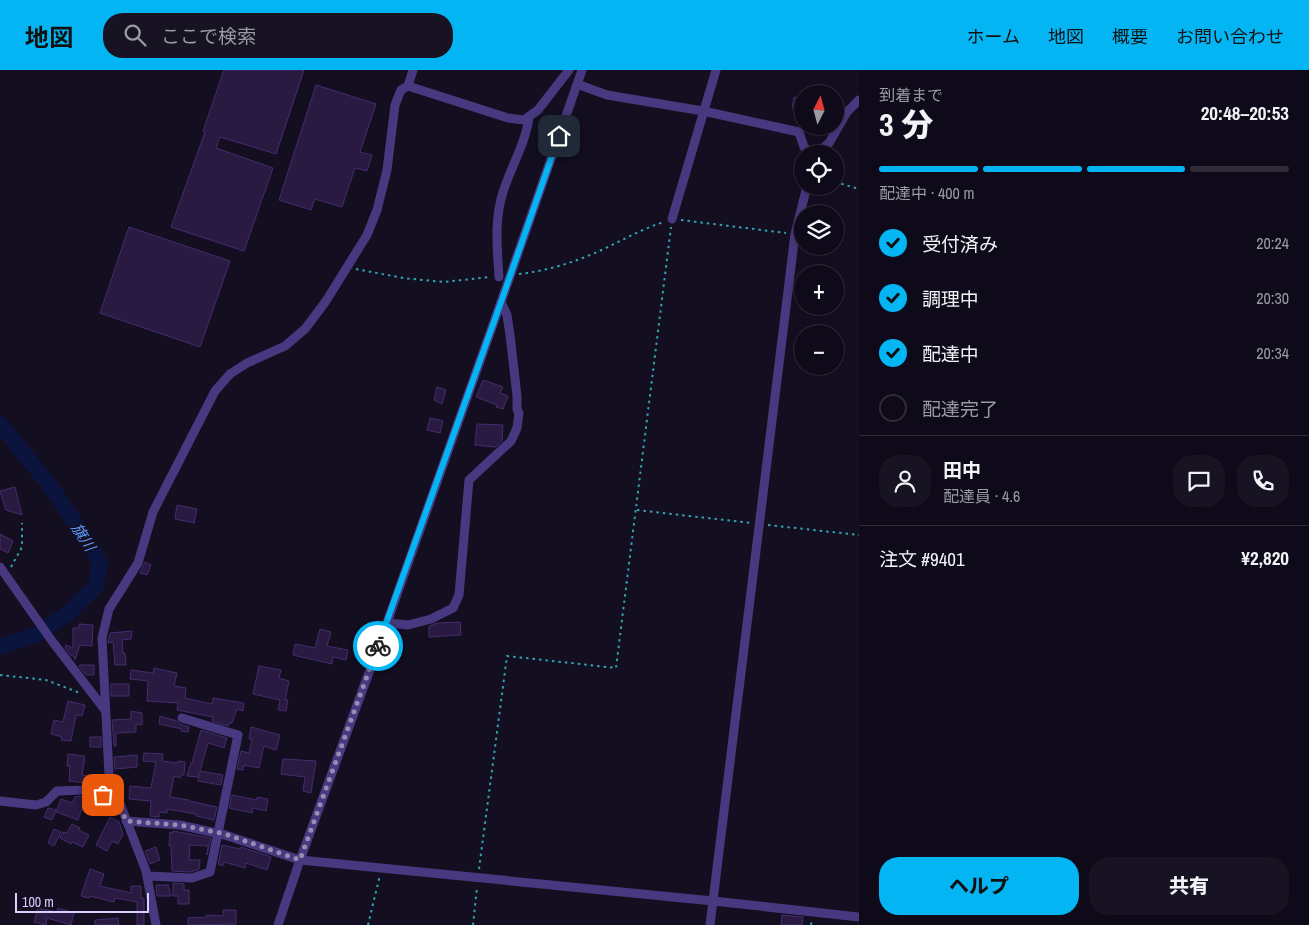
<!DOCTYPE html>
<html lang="ja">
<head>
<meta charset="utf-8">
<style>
	body { margin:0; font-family:"Archivo Narrow","Noto Sans JP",sans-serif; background:#181322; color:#f1f3f6; height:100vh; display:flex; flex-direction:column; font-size:19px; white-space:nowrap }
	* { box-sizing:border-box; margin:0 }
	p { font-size:16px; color:#9b9aa2 }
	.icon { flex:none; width:28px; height:28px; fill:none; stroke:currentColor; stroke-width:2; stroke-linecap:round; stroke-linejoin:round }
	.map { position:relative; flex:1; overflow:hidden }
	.drawer { display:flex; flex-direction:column; background:#0f0a19; width:450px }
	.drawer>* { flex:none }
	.needle { width:32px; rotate:6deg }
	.buttons { position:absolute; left:794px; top:15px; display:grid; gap:10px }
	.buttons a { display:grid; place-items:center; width:50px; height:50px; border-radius:50%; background:#0f0a19; box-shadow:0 2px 12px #0003,0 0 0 1px #2f2b38; font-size:25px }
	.scale { position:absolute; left:15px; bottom:12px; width:134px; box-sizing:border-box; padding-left:5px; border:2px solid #dccefe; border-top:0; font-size:14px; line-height:18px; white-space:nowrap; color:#dccefe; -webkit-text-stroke:4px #140e21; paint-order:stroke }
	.pin { position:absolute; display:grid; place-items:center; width:42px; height:42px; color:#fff; margin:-21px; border-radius:10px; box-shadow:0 2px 8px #0006 }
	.courier { position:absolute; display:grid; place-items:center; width:50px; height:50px; margin:-25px; border:4px solid #04b5f4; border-radius:50%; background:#fff; color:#222; box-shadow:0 1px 6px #0007 }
	.headline em { font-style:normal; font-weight:800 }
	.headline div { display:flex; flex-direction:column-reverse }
	.headline { display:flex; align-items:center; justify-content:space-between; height:85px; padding:0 20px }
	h1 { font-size:32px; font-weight:800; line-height:38px }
	.bar { display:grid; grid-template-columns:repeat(4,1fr); gap:8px 5px; align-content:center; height:60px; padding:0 20px }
	.bar i { height:6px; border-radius:4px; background:#2f2b38 }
	.bar .current { background:#04b5f4 }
	.bar p { grid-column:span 4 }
	.line { display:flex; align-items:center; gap:12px; padding:0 20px; border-top:1px solid #2f2b38 }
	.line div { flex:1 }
	.round { display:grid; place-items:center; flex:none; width:52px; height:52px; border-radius:20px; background:#181322 }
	ol { padding:0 20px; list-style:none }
	li { display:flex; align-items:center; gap:15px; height:55px }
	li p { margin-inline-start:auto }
	li .icon { padding:5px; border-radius:50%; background:#04b5f4; color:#111; stroke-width:4 }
	li:last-child { color:#9b9aa2 }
	li i { width:28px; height:28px; border:2px solid #2f2b38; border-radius:50% }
	.button { display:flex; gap:10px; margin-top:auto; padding:10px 20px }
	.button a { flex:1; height:58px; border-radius:20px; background:#04b5f4; color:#111; font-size:20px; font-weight:800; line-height:58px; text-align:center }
	.button a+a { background:#181322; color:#f1f3f6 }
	header { display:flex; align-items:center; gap:30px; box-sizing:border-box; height:70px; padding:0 25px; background:#04b5f4; color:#111 }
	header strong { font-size:24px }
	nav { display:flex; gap:28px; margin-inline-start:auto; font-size:18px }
	.search { width:350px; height:45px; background:#181322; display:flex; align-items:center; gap:12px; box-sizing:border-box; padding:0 18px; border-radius:20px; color:#9b9aa2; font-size:19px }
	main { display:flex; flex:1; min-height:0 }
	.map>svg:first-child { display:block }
</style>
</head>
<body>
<header>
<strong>地図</strong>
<div class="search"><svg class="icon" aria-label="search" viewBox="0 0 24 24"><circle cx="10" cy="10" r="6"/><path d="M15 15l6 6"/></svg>ここで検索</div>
<nav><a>ホーム</a><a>地図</a><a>概要</a><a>お問い合わせ</a></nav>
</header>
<main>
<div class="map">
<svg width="859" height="855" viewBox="0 0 859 855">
	<rect width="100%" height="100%" fill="#140e21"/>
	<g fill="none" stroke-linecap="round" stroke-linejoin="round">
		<path stroke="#0a143d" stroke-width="16" d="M0,354L48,413L90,475L100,493L96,516L66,545L35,565L0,577"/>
	</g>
	<g fill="#291a42" stroke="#442c6d">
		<path d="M224,0H304L276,84L220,67L216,78L273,98L244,181L171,157L205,62L203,61Z"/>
		<path d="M316,15L376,34L360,82L372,85L367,101L355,98L342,137L315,129L311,140L279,130Z"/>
		<path d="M794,27L802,29V40L792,38Z"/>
		<path d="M129,157L230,191L200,277L100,243Z"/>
		<path d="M483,310L503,317L500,323L508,326L503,339L496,337L497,335L476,327Z"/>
		<path d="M437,317L446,320L442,334L434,330Z"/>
		<path d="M430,348L443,351L440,363L427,360Z"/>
		<path d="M477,354L503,355L502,371L496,377L475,375Z"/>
		<path d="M15,417L22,445L6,440L0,421Z"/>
		<path d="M177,435L197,439L194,453L175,449Z"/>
		<path d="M0,464L13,471L8,483L0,479Z"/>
		<path d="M145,492L151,495L147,505L140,503Z"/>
		<path d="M460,552L461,565L429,567V556L437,553Z"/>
		<path d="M79,554L93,555L92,576L80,575L75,590L74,586H71L65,578L66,575L73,578V558H79Z"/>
		<path d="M320,559L331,562L327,576L348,580L346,590L333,587L332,594L293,585L295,574L315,578Z"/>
		<path d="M132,561L131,569L122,570L123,583H125L126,595H115L113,572L108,573L110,563Z"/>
		<path d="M80,595H94V605H86L79,596Z"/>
		<path d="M259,596L281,600L279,608L289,611L285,630H288L286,641L278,640L280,630L253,624Z"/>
		<path d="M154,598L177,603L174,616L186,618L185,628L212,634L213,628L244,633L243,641L237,639L232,653H229L228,656L212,651L213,647L177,640L178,633L147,631L148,611L130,609L131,600L153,603Z"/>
		<rect x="111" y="614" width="18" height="12"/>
		<path d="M68,631L85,635L82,646L76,645L71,671L61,670L62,667L51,664L54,650L63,652Z"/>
		<path d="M131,641L142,643V655L136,654V662L116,663V676H114L112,650L131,649Z"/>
		<path d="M160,646L177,651L180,654L189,657L188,662L181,661L182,659L159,654Z"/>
		<path d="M251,657L280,665L276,680L264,676L259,698L244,695L243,700L237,699L241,681L249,683L252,669H249Z"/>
		<path d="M201,660L227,668L224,678L208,673L200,701L223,705L221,715L198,711L199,703L198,707L187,706L191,693H192Z"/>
		<rect x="90" y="667" width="11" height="10"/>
		<path d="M144,683L163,684L162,691L178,693V691L185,692L184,705H181L180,708L174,706L170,727L189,730V731L217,737L214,750L196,746V744L167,739V743L159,742V747L150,746L151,731L129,729L130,716L151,718L156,692L143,691Z"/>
		<path d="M68,684L85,686L82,705L103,707L102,715L69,711L70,696H67Z"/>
		<path d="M137,685V697L115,699L114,687Z"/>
		<path d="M283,689L316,691L311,723L303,721L305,707L281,704Z"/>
		<path d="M232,725L257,730V727L268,729L266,741L253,738L252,743L229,738Z"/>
		<path d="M86,726L112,733L108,745L83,736L78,750L56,742L61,729L72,733L75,727Z"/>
		<path d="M48,738L56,740L52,750L44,747Z"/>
		<path d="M110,747L119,752L123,764L118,774L112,771L107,781L96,775Z"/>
		<path d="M72,754L80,758L79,760L89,765L83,777L72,772L71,774L60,768L63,762L67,763Z"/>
		<path d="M54,759L61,762L54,776L48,773Z"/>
		<path d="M173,761L211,768L207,785L208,776L190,775L189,790H200L199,799L191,802L172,801L171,776H169L170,762L173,763Z"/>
		<path d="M222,775L240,779L241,777L271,787L267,800L246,793L245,798L224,792L223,796L218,794Z"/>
		<path d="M156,777L160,790L150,794L145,781Z"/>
		<path d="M90,799L104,804L100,816L131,823V816H141V828H144V855H137V832L115,828L114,832L90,826L89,828L81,826Z"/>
		<path d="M173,813L184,814V820H189V834H178V826H173Z"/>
		<path d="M156,815H168L171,826H157Z"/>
		<path d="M38,838L57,842L58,838L74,843L71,855L47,848L46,855L34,852Z"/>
		<path d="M223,840H236V854L188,855V848L207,847V845L223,846Z"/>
		<path d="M782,845L803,847L802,855H781Z"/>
		<path d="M118,848L119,855H95V850Z"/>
	</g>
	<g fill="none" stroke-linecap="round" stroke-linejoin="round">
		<g stroke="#30a3b1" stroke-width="2" stroke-dasharray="2.5 4" stroke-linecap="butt">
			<path d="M835,112L859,119"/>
			<path d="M681,150L786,163"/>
			<path d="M356,199L403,208L444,212L490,207"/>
			<path d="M519,204C544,201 566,195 590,185C615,175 638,160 664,152"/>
			<path d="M637,440L751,453"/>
			<path d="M768,455L859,465"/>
			<path d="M11,497L22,477V453"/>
			<path d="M0,605L46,610L80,623"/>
			<path d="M479,799L507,586L616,598L671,157"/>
			<path d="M368,855L380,805"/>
			<path d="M473,855L477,817"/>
			<path d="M811,855L812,849"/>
		</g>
		<g stroke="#47397f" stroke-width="9">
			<path d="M577,14L607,25L703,41L799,62L804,77L813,84"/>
			<path d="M408,16L413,0"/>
			<path d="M816,84L829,73L847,42L859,30"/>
			<path d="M672,149L716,0"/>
			<path d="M499,207C497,177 494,147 504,119C512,95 526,72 529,47"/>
			<path d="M0,497L52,571L105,640"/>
			<path d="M387,553L408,555L431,549L453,538L459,525L469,410L511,371L517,358L519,343L517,339V326L510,265L507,245L501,232"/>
			<path d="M0,731L36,735L46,732L57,721L87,720L103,725H116"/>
			<path d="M126,751L180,755L225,765L300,790L713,831L859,847"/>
			<path d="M147,806L192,808L210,802L238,665L182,648"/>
			<path d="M156,855L146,801L109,705L102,568L109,539L138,493L153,442L215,321L230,304L247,293L285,276L305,259L326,231L367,165L377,140L387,100L395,35L401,20L408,16L508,48L524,50L538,40L569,0"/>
			<path d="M278,855L300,790L378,578L501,232L582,0"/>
			<path d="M710,855L795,164L807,116"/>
		</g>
	</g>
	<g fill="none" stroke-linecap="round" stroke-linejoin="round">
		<path stroke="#968bb1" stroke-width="5" stroke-dasharray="0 9" d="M103,725H116L126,751L180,755L225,764L300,790L378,576"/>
		<path stroke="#04b5f4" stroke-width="6" d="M378,576L501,232L559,66"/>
	</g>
	<g text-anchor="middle" stroke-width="4" stroke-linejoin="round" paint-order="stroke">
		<g font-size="15" font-style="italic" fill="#5e99fc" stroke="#140e21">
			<text transform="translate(83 467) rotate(57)" y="5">旗川</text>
		</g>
	</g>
</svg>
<div class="buttons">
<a><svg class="needle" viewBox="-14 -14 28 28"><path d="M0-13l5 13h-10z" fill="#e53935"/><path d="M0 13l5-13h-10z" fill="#9b9aa2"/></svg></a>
<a><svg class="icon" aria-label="locate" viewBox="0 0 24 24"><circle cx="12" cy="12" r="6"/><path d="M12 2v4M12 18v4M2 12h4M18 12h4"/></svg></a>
<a><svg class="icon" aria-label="layers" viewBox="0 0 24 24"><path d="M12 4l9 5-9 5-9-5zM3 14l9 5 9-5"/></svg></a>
<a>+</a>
<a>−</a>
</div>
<div class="scale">100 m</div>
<div class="pin" style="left:103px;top:725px;background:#ea580c"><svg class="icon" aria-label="bag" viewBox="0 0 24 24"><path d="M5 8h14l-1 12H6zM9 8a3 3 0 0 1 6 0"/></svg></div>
<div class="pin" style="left:559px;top:66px;background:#1f2937"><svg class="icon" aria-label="home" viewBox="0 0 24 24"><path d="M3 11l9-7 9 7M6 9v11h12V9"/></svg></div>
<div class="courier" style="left:378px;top:576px"><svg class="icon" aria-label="bike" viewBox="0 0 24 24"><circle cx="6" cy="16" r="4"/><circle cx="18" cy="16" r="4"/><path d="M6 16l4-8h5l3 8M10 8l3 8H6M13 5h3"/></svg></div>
</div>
<section class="drawer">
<div class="headline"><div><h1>3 分</h1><p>到着まで</p></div><em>20:48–20:53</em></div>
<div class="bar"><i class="current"></i><i class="current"></i><i class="current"></i><i></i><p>配達中 · 400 m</p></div>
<ol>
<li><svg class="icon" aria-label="check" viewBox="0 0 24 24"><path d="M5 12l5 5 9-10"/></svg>受付済み<p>20:24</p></li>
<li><svg class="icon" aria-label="check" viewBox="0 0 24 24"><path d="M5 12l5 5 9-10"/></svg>調理中<p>20:30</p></li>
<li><svg class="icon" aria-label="check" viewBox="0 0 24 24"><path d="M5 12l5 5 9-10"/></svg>配達中<p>20:34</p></li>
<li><i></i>配達完了</li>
</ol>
<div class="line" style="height:90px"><a class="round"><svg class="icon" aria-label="person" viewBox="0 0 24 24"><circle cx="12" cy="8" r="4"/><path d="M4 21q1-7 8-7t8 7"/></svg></a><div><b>田中</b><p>配達員 · 4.6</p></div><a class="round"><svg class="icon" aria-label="chat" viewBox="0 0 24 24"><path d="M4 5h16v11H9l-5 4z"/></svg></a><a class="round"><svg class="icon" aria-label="phone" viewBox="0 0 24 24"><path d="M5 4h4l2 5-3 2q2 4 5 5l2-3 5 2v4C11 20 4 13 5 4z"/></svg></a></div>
<div class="line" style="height:65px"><div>注文 #9401</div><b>¥2,820</b></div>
<div class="button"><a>ヘルプ</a><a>共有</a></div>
</section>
</main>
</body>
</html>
